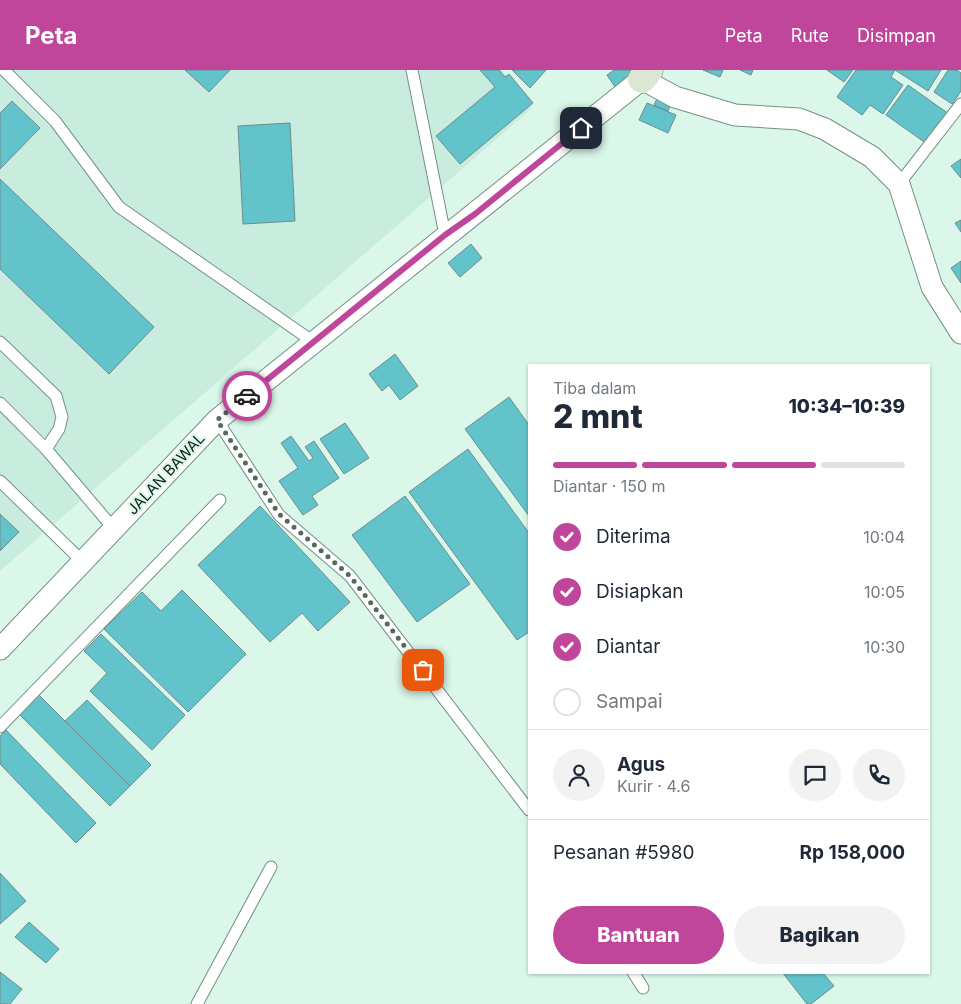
<!DOCTYPE html>
<html lang="id">
<head>
<meta charset="utf-8">
<style>
	body { margin:0; font-family:Inter,sans-serif; background:#f2f2f3; color:#1f2937; height:100vh; display:flex; flex-direction:column; font-size:19px; white-space:nowrap }
	* { box-sizing:border-box; margin:0 }
	p { font-size:16px; color:#747a83 }
	.icon { flex:none; width:28px; height:28px; fill:none; stroke:currentColor; stroke-width:2; stroke-linecap:round; stroke-linejoin:round }
	.map { position:relative; flex:1; overflow:hidden }
	.details { position:absolute; left:528px; top:294px; width:402px; height:610px; display:flex; flex-direction:column; background:#fff; border-radius:0px; box-shadow:0 1px 4px #0004 }
	.details>* { flex:none }
	.pin { position:absolute; display:grid; place-items:center; width:42px; height:42px; color:#fff; margin:-21px; border-radius:10px; box-shadow:0 2px 8px #0006 }
	.courier { position:absolute; display:grid; place-items:center; width:50px; height:50px; margin:-25px; border:4px solid #bf469a; border-radius:50%; background:#fff; color:#222; box-shadow:0 1px 6px #0007 }
	.headline em { font-style:normal; font-weight:800 }
	.headline div { display:flex; flex-direction:column-reverse }
	.headline { display:flex; align-items:center; justify-content:space-between; height:85px; padding:0 25px }
	h1 { font-size:32px; font-weight:800; line-height:38px }
	.bar { display:grid; grid-template-columns:repeat(4,1fr); gap:8px 5px; align-content:center; height:60px; padding:0 25px }
	.bar i { height:6px; border-radius:4px; background:#e0e1e3 }
	.bar .active { background:#bf469a }
	.bar p { grid-column:span 4 }
	.line { display:flex; align-items:center; gap:12px; padding:0 25px; border-top:1px solid #e0e1e3 }
	.line div { flex:1 }
	.round { display:grid; place-items:center; flex:none; width:52px; height:52px; border-radius:26px; background:#f2f2f3 }
	ol { padding:0 25px; list-style:none }
	li { display:flex; align-items:center; gap:15px; height:55px }
	li p { margin-inline-start:auto }
	li .icon { padding:5px; border-radius:50%; background:#bf469a; color:#fff; stroke-width:4 }
	li:last-child { color:#747a83 }
	li i { width:28px; height:28px; border:2px solid #e0e1e3; border-radius:50% }
	.primary-button { display:flex; gap:10px; margin-top:auto; padding:10px 25px }
	.primary-button a { flex:1; height:58px; border-radius:30px; background:#bf469a; color:#fff; font-size:20px; font-weight:800; line-height:58px; text-align:center }
	.primary-button a+a { background:#f2f2f3; color:#1f2937 }
	header { display:flex; align-items:center; gap:30px; box-sizing:border-box; height:70px; padding:0 25px; background:#bf469a; color:#fff }
	header strong { font-size:24px }
	nav { display:flex; gap:28px; margin-inline-start:auto; font-size:18px }
	.map>svg:first-child { display:block }
</style>
</head>
<body>
<header>
<strong>Peta</strong>
<nav><a>Peta</a><a>Rute</a><a>Disimpan</a></nav>
</header>
<div class="map">
<svg width="961" height="934" viewBox="0 0 961 934">
	<rect width="100%" height="100%" fill="#daf7ea"/>
	<path fill="#c8edde" d="M0,0H502L532,38L0,501Z"/>
	<g fill="#63c3cb" stroke="#6e8c8f">
		<path d="M185,0H230L209,22Z"/>
		<path d="M480,0H499L505,7L509,4L533,33L460,94L436,66L495,17Z"/>
		<path d="M512,0H546L530,18Z"/>
		<path d="M614,0H634L636,3L615,17L607,5Z"/>
		<path d="M703,0H723L720,7Z"/>
		<path d="M740,0H753L751,5Z"/>
		<path d="M827,0H853L844,12Z"/>
		<path d="M856,0H895L891,7L903,15L883,44L870,35L862,45L837,27Z"/>
		<path d="M895,0H941L928,21Z"/>
		<path d="M948,0H957L961,3V21L952,34L934,22Z"/>
		<path d="M908,15L949,44L927,74L886,45Z"/>
		<path d="M660,22L673,28L668,41L654,35Z"/>
		<path d="M12,31L40,58L0,99V43Z"/>
		<path d="M647,33L676,45L668,63L639,50Z"/>
		<path d="M290,53L295,151L243,154L238,56Z"/>
		<path d="M961,89V108L951,96Z"/>
		<path d="M0,109L154,257L109,304L0,199Z"/>
		<path d="M961,150V162L955,153Z"/>
		<path d="M471,174L482,188L460,207L448,193Z"/>
		<path d="M961,191V213L951,198Z"/>
		<path d="M395,284L418,316L400,330L389,315L382,321L369,304Z"/>
		<path d="M509,327L529,355V446L465,359Z"/>
		<path d="M345,353L369,388L344,404L320,369Z"/>
		<path d="M291,366L309,391L313,388L305,377L314,371L339,408L312,426L318,435L303,445L279,411L298,398L281,373Z"/>
		<path d="M468,379L529,463V562L517,570L409,422Z"/>
		<path d="M405,426L470,514L417,552L352,465Z"/>
		<path d="M260,436L350,532L318,561L302,543L270,572L198,495Z"/>
		<path d="M0,444L19,462L0,481Z"/>
		<path d="M182,520L246,584L188,642L104,559L142,522L161,541Z"/>
		<path d="M101,564L185,645L152,680L90,621L107,603L84,581Z"/>
		<path d="M39,625L130,716L110,736L19,644Z"/>
		<path d="M87,630L151,695L130,716L65,651Z"/>
		<path d="M6,660L96,753L76,773L0,694V666Z"/>
		<path d="M0,803L26,831L0,854Z"/>
		<path d="M29,852L59,879L46,893L15,867Z"/>
		<path d="M0,902L22,919L10,934H0Z"/>
		<path d="M782,902H822L834,916L811,934H807Z"/>
	</g>
	<g fill="none" stroke-linecap="round" stroke-linejoin="round">
		<defs>
			<g id="lane">
				<path d="M4,0L55,51L119,137L315,273"/>
				<path d="M412,0L445,165"/>
				<path d="M899,114L961,34"/>
				<path d="M0,272L56,326L62,347L59,359L46,379"/>
				<path d="M0,333L46,379L114,459"/>
				<path d="M217,350L279,445L350,506L529,740"/>
				<path d="M0,411L82,491"/>
				<path d="M0,657L220,430"/>
				<path d="M633,902L643,918"/>
				<path d="M197,934L271,797"/>
			</g>
			<path id="street" d="M0,579L217,350L642,9L675,27L735,45L799,49L825,59L872,87L899,114L932,217L961,263"/>
			<path id="secondary" d="M642,9L649,0"/>
		</defs>
		<use href="#lane" stroke="#759085" stroke-width="13"/>
		<use href="#street" stroke="#759085" stroke-width="23"/>
		<use href="#secondary" stroke="#759085" stroke-width="29"/>
		<use href="#lane" stroke="#fff" stroke-width="11"/>
		<use href="#street" stroke="#fff" stroke-width="21"/>
		<use href="#secondary" stroke="#dbe7d4" stroke-width="28"/>
	</g>
	<g fill="none" stroke-linecap="round" stroke-linejoin="round">
		<path stroke="#576861" stroke-width="5" stroke-dasharray="0 9" d="M247,326L217,350L279,444L350,506L423,600"/>
		<path stroke="#bf469a" stroke-width="6" d="M247,326L445,165L475,144L581,58"/>
	</g>
	<g text-anchor="middle" stroke-width="4.5" stroke-linejoin="round" paint-order="stroke">
		<g font-size="15" fill="#111b17" stroke="#daf7ea">
			<text transform="translate(166 404) rotate(-47)" y="5">JALAN BAWAL</text>
		</g>
	</g>
</svg>
<div class="pin" style="left:423px;top:600px;background:#ea580c"><svg class="icon" aria-label="bag" viewBox="0 0 24 24"><path d="M5 8h14l-1 12H6zM9 8a3 3 0 0 1 6 0"/></svg></div>
<div class="pin" style="left:581px;top:58px;background:#1f2937"><svg class="icon" aria-label="home" viewBox="0 0 24 24"><path d="M3 11l9-7 9 7M6 9v11h12V9"/></svg></div>
<div class="courier" style="left:247px;top:326px"><svg class="icon" aria-label="car" viewBox="0 0 24 24"><path d="M5 17H2v-5l4-1 3-4h7l3 4 3 1v5h-3M9 17h6M6 11h13"/><circle cx="7" cy="17" r="2"/><circle cx="17" cy="17" r="2"/></svg></div>
<section class="details">
<div class="headline"><div><h1>2 mnt</h1><p>Tiba dalam</p></div><em>10:34–10:39</em></div>
<div class="bar"><i class="active"></i><i class="active"></i><i class="active"></i><i></i><p>Diantar · 150 m</p></div>
<ol>
<li><svg class="icon" aria-label="check" viewBox="0 0 24 24"><path d="M5 12l5 5 9-10"/></svg>Diterima<p>10:04</p></li>
<li><svg class="icon" aria-label="check" viewBox="0 0 24 24"><path d="M5 12l5 5 9-10"/></svg>Disiapkan<p>10:05</p></li>
<li><svg class="icon" aria-label="check" viewBox="0 0 24 24"><path d="M5 12l5 5 9-10"/></svg>Diantar<p>10:30</p></li>
<li><i></i>Sampai</li>
</ol>
<div class="line" style="height:90px"><a class="round"><svg class="icon" aria-label="person" viewBox="0 0 24 24"><circle cx="12" cy="8" r="4"/><path d="M4 21q1-7 8-7t8 7"/></svg></a><div><b>Agus</b><p>Kurir · 4.6</p></div><a class="round"><svg class="icon" aria-label="chat" viewBox="0 0 24 24"><path d="M4 5h16v11H9l-5 4z"/></svg></a><a class="round"><svg class="icon" aria-label="phone" viewBox="0 0 24 24"><path d="M5 4h4l2 5-3 2q2 4 5 5l2-3 5 2v4C11 20 4 13 5 4z"/></svg></a></div>
<div class="line" style="height:65px"><div>Pesanan #5980</div><b>Rp 158,000</b></div>
<div class="primary-button"><a>Bantuan</a><a>Bagikan</a></div>
</section>
</div>
</body>
</html>
